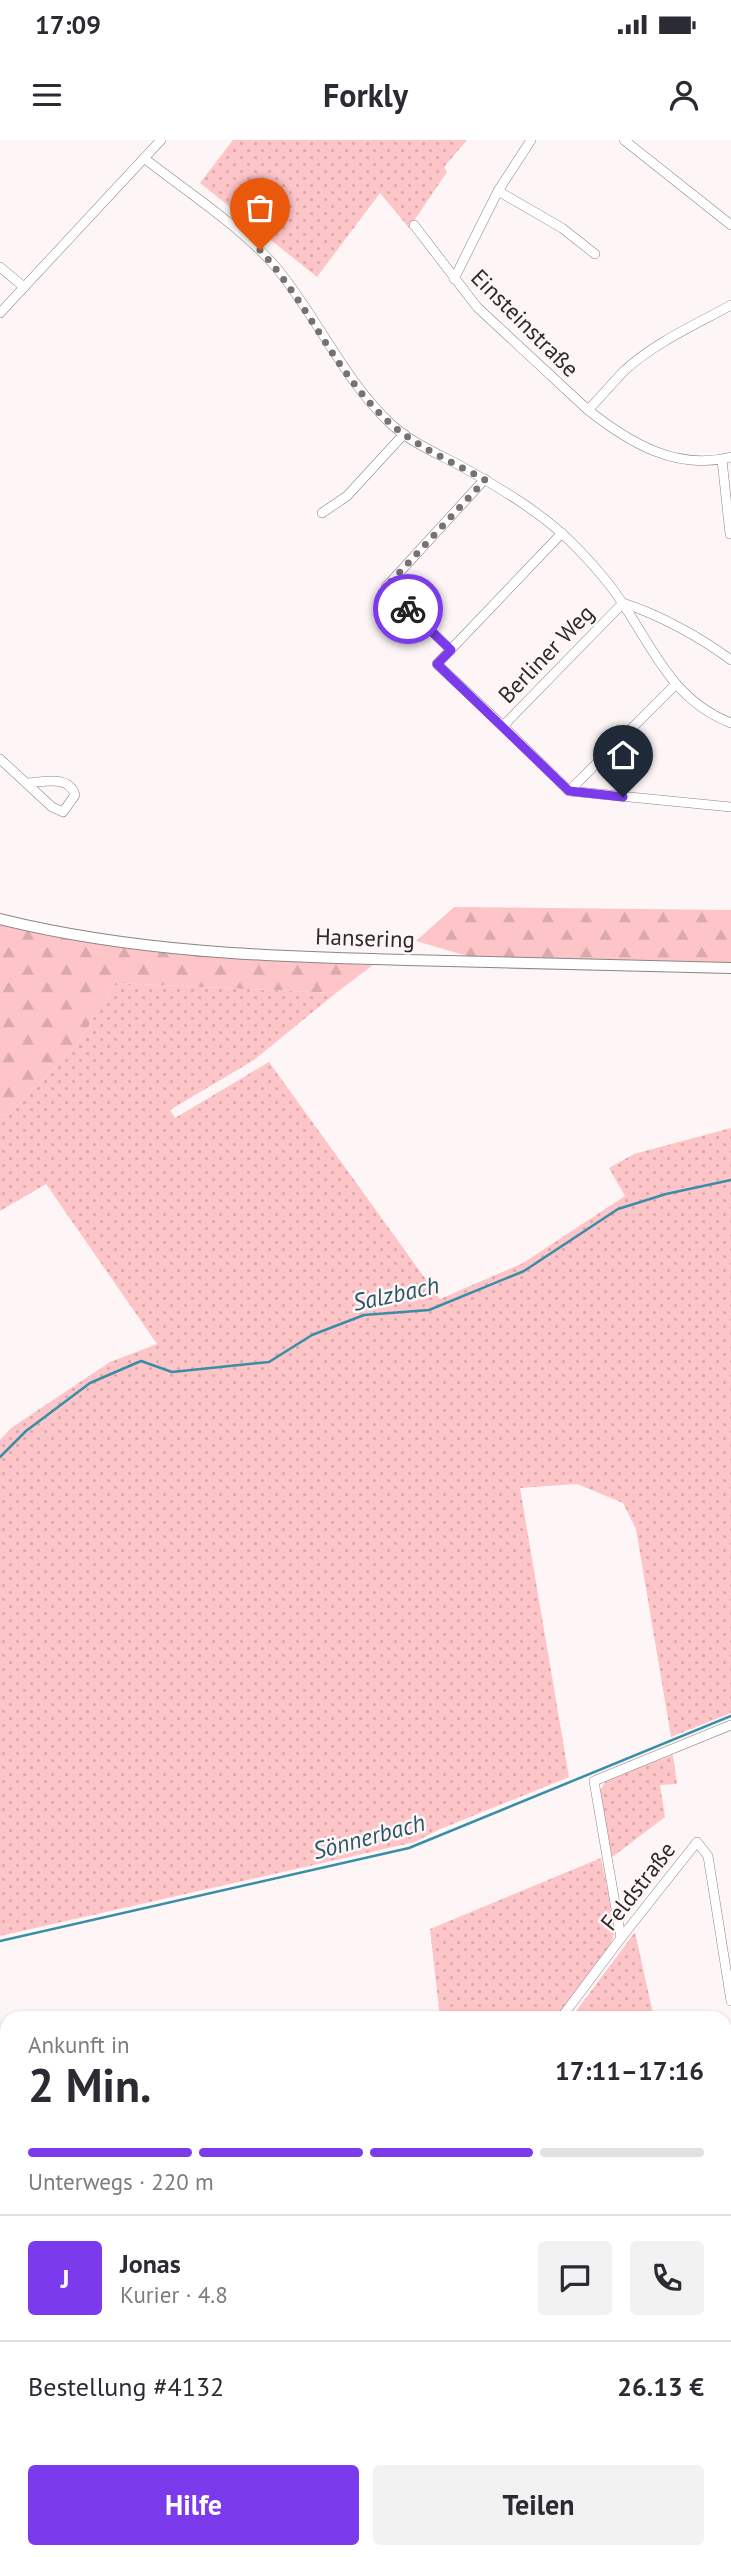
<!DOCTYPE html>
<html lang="de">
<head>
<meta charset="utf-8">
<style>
	body { margin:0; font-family:"PT Sans",sans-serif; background:#f2f2f3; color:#2b2b33; height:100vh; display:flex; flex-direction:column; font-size:26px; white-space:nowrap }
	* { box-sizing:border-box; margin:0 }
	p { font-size:23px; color:#7c7c81 }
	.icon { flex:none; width:38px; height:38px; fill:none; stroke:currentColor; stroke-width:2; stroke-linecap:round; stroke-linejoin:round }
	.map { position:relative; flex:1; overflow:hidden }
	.drawer { position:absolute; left:0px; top:1871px; width:732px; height:548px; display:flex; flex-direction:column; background:#fff; border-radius:21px 21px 0 0; box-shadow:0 2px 5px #0004 }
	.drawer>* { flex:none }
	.pin { position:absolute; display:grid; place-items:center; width:60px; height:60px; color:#fff; margin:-72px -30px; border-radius:50% 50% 50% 0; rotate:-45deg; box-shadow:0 0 7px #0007 }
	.pin .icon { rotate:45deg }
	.courier { position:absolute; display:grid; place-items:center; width:70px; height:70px; margin:-35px; border:5px solid #7c3aed; border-radius:50%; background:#fff; color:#222; box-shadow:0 2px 9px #0007 }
	.headline em { font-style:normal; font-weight:700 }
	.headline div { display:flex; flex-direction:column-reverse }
	.headline { display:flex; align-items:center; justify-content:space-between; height:119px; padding:0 28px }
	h1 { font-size:46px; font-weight:700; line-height:52px }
	.bar { display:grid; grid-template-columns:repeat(4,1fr); gap:10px 7px; align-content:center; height:84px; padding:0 28px }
	.bar i { height:9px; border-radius:5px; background:#e1e1e2 }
	.bar .on { background:#7c3aed }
	.bar p { grid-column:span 4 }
	.line { display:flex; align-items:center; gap:18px; padding:0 28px; border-top:2px solid #e1e1e2 }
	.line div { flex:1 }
	.round { display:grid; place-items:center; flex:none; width:74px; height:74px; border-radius:7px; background:#f2f2f3 }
	.cta { display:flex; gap:14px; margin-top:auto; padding:14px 28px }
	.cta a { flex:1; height:80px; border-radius:7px; background:#7c3aed; color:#fff; font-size:28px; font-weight:700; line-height:80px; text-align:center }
	.cta a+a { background:#f2f2f3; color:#2b2b33 }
	.status { display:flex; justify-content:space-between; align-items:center; height:49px; padding:0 35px; background:#fff; direction:ltr }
	.status svg { height:19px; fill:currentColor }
	header { display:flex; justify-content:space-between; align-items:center; height:91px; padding:0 28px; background:#fff; font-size:32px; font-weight:700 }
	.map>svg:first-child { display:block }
</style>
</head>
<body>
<div class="status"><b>17:09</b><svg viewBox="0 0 49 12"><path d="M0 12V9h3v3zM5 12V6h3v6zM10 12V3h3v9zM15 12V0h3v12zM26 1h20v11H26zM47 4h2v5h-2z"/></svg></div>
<header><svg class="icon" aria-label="menu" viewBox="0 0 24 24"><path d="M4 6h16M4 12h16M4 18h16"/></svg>Forkly<svg class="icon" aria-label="person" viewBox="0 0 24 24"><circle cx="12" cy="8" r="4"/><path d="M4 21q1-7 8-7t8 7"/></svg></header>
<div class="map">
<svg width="731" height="2417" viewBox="0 0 731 2417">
	<defs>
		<pattern id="green-dots" width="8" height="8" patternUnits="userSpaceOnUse" patternTransform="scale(1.75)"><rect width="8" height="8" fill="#fec5c8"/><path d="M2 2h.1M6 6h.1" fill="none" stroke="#daa9ac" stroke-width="1.8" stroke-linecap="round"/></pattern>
		<pattern id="forest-firs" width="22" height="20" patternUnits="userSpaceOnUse" patternTransform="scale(1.75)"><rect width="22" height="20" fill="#fec5c8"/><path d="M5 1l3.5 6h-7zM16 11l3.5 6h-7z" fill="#daa9ac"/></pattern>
	</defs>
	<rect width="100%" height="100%" fill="#fef6f6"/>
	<g fill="url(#green-dots)">
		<path d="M233,0H467L444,27L447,32L409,88L380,53L317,137L200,43Z"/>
		<path d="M115,843L336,853L254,920L170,970L175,978L269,922L440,1159L523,1123L625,1056L609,1028L634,1014L731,988V1573L671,1597L636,1389L623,1363L577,1344L520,1348L569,1637L438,1690L415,1702L0,1796V1300L11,1288L110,1222L157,1204L46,1044L0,1071V976L10,973L78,903Z"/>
		<path d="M673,1615L677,1644L660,1645L665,1677L611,1718L599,1653L606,1640Z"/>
		<path d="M601,1718L616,1790L610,1805L557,1878H440L430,1789Z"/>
		<path d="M635,1792L654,1878H571Z"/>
		<path d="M724,2070L731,2073V2376L724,2372Z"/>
	</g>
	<g fill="url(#forest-firs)">
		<path d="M454,767L731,770V833L512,829L416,801Z"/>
		<path d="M0,784C122,814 247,820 373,825L336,853L115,843L78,903L10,973L0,976Z"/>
	</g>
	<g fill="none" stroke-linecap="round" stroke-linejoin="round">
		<g stroke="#388da7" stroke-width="2.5">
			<path d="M0,1317L26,1291L90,1243L141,1221L172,1232L269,1222L312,1195L364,1175L429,1170L524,1131L618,1069L666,1054L731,1040"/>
			<path d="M0,1801L409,1708L731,1576"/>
		</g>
		<defs>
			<g id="minor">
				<path d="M624,0L731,85"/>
				<path d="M144,18C187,52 239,85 275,126C317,176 343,239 391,284C410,302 436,313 459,325C498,347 540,371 572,403C591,422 609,442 623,464C655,512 673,560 731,583"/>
				<path d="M498,51L562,88L595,114"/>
				<path d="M414,85L477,167L588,270"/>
				<path d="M0,127L24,147"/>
				<path d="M454,139L498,51L531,0"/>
				<path d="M731,165C695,185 656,202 625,230C612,243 601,257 588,270C630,303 676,331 731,317"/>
				<path d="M0,173L161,0"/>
				<path d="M722,320L730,394"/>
				<path d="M322,373L347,356L404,294"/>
				<path d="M451,510L386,447L485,339"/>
				<path d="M503,586L437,524L562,393"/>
				<path d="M0,619L52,667L63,672L75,655C69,635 44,642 27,643"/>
				<path d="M569,651L503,586L623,463C660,475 700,497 731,520"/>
				<path d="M569,651L731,667"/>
				<path d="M569,651L675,545"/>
				<path d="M621,1798L594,1641L731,1585"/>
				<path d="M561,1878L621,1798L697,1702L708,1716L731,1861"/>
				<path d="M0,2335L7,2336"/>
				<path d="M724,2382L731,2385"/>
				<path d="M510,2412L511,2417"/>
				<path d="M173,2417V2412"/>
			</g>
			<g id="tertiary">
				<path d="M0,779C133,812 271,817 407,820C515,823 623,825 731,828"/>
				<path d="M724,2013L731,2007"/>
				<path d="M386,2417L393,2412"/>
			</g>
		</defs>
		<use href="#minor" stroke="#8d8585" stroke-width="10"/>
		<use href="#tertiary" stroke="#8d8585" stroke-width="12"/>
		<use href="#minor" stroke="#fff" stroke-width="9"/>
		<use href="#tertiary" stroke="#fff" stroke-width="10"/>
	</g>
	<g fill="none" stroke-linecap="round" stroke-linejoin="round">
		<path stroke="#777171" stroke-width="7" stroke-dasharray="0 12.6" d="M260,110C309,164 337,237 392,285C419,308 455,323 485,340L386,447L408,469"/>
		<path stroke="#7c3aed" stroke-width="9" d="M408,469L451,510L437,524L569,651L623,657"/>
	</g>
	<g text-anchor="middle" stroke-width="5" stroke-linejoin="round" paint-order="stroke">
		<g font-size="23" fill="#2e2a2a" stroke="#fef6f6">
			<text transform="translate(525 183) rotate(45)" y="8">Einsteinstraße</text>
			<text transform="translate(546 514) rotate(-46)" y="8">Berliner Weg</text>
			<text transform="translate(365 798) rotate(2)" y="8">Hansering</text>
			<text transform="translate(638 1746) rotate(-52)" y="8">Feldstraße</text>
		</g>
		<g font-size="24" font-style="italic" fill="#275868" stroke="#fef6f6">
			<text transform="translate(396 1154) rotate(-12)" y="8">Salzbach</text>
			<text transform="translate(369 1697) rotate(-15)" y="8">Sönnerbach</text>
		</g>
	</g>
</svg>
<div class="pin" style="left:260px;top:110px;background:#ea580c"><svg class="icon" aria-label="bag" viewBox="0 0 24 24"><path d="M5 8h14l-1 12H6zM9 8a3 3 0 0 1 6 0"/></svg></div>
<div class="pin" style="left:623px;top:657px;background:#1f2937"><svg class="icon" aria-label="home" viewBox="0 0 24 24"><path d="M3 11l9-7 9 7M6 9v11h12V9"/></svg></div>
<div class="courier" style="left:408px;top:469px"><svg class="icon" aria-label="bike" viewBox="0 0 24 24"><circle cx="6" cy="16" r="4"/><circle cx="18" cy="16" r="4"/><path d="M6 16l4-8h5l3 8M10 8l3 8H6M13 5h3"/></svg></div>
<section class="drawer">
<div class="headline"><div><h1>2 Min.</h1><p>Ankunft in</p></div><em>17:11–17:16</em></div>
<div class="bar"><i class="on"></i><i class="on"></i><i class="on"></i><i></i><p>Unterwegs · 220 m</p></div>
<div class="line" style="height:126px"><b class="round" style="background:#7c3aed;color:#fff">J</b><div><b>Jonas</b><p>Kurier · 4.8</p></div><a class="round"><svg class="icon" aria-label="chat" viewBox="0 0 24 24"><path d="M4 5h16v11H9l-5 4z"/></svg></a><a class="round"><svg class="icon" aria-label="phone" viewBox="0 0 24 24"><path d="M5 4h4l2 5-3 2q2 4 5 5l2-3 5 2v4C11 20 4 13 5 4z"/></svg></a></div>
<div class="line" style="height:91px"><div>Bestellung #4132</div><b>26.13 €</b></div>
<div class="cta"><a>Hilfe</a><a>Teilen</a></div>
</section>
</div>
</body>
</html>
